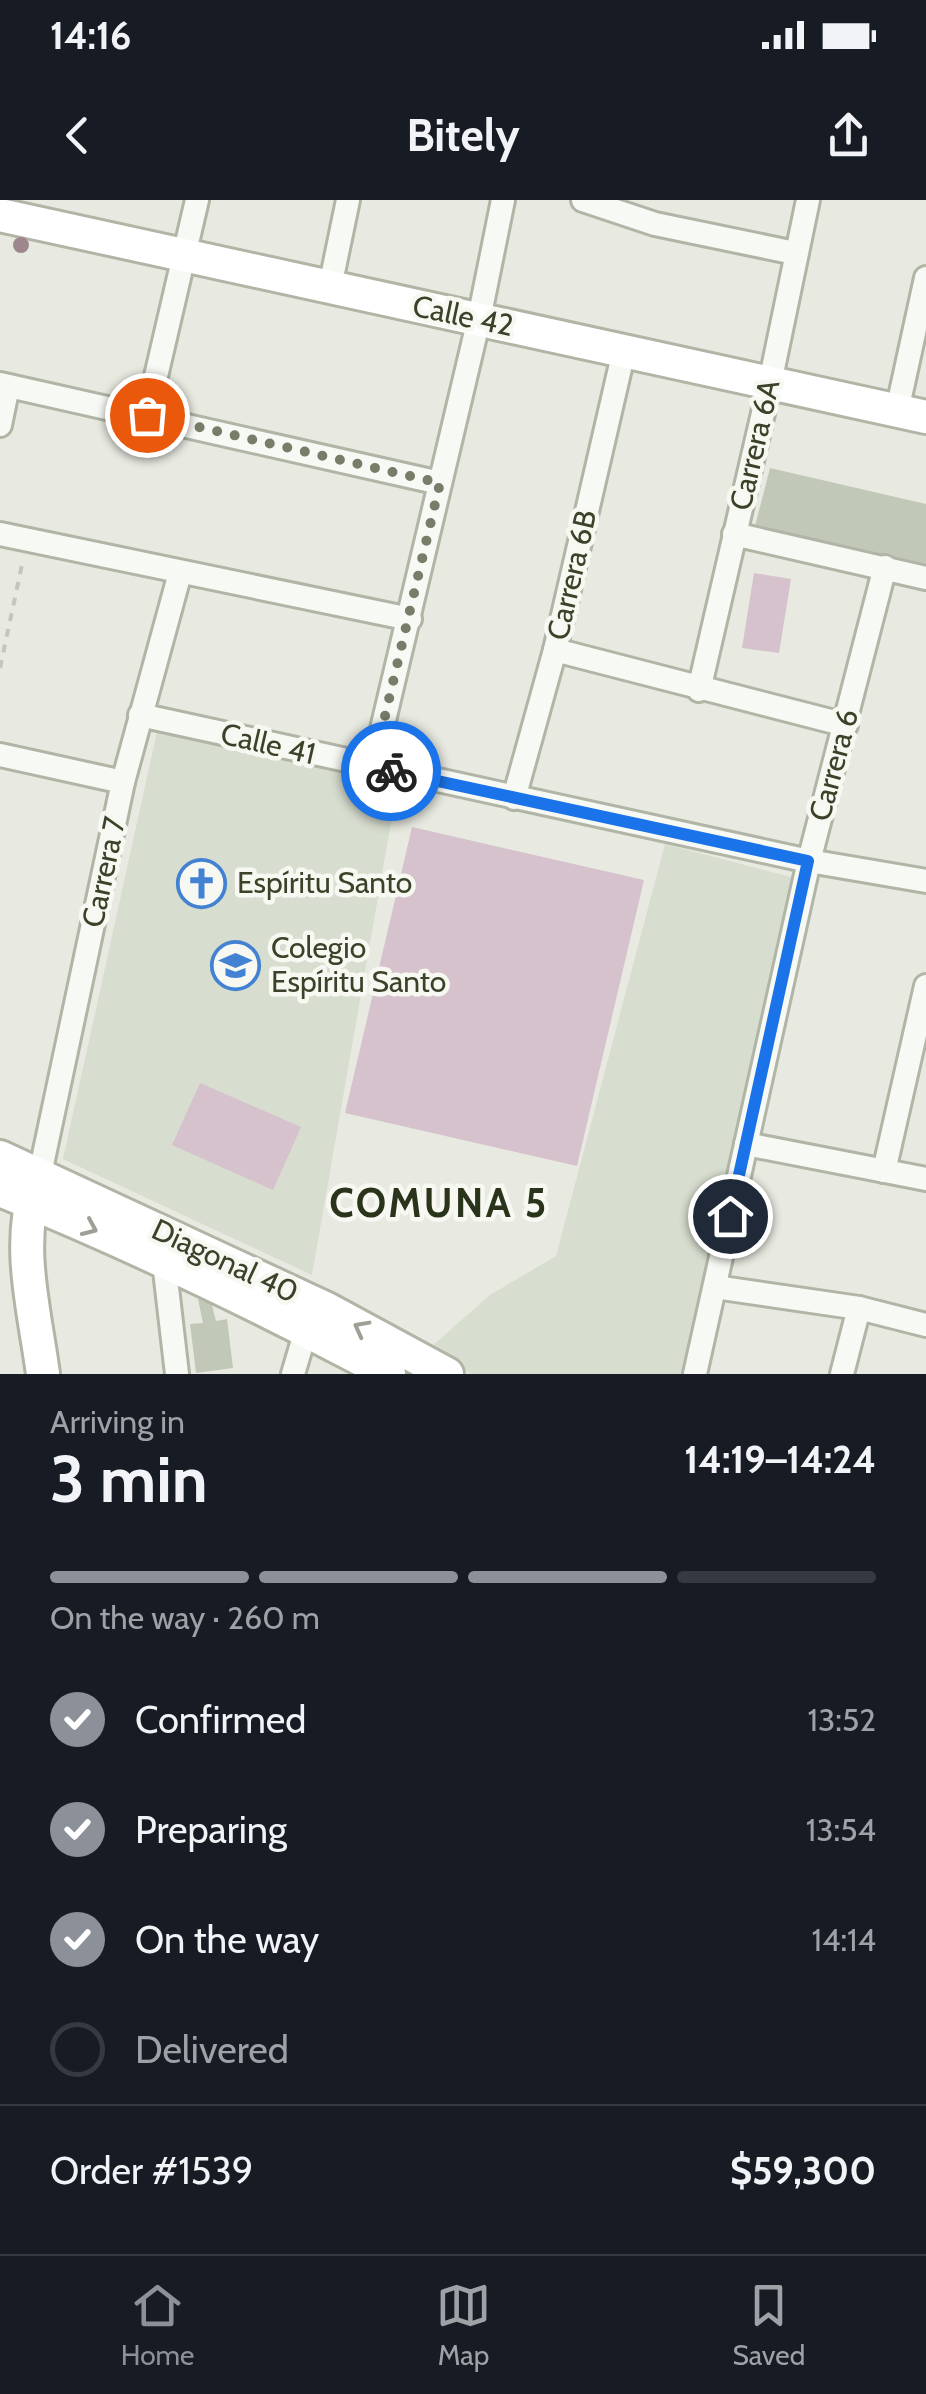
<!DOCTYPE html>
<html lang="en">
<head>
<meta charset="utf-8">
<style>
	body { margin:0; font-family:Cabin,sans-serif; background:#20242c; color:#f1f3f6; height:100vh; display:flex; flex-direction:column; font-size:38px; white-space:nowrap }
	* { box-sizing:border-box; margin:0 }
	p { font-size:32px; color:#9ea1a6 }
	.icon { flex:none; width:55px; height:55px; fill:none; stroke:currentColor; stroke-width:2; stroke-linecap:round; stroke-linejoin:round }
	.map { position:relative; height:1174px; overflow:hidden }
	.sheet { display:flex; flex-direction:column; background:#171b24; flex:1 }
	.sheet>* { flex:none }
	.pin { position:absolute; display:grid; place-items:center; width:85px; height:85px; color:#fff; margin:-42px; border:5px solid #fff; border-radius:50%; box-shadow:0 2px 10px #0007 }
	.courier { position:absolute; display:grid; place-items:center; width:100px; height:100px; margin:-50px; border:8px solid #1a73e8; border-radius:50%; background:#fff; color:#222; box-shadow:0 2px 12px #0007 }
	.summary em { font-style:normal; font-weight:700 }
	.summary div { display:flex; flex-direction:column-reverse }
	.summary { display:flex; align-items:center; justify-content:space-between; height:170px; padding:0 50px }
	h1 { font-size:65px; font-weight:700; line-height:75px }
	.bar { display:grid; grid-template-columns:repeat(4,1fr); gap:15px 10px; align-content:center; height:120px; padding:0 50px }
	.bar i { height:12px; border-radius:8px; background:#363941 }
	.bar .on { background:#8c9099 }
	.bar p { grid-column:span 4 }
	.line { display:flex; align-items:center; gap:25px; padding:0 50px; border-top:2px solid #363941 }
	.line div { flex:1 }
	ol { padding:0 50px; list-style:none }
	li { display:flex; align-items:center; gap:30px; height:110px }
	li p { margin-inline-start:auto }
	li .icon { padding:10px; border-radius:50%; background:#8c9099; color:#fff; stroke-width:4 }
	li:last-child { color:#9ea1a6 }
	li i { width:55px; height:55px; border:5px solid #363941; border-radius:50% }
	.status { display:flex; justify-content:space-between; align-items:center; height:70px; padding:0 50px; background:#171b24; direction:ltr }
	.status svg { height:28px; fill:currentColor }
	header { display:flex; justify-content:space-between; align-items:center; height:130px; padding:0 50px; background:#171b24; font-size:45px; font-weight:700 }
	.tab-bar { display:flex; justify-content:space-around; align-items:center; height:140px; border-top:2px solid #363941; background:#171b24; font-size:28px; color:#9ea1a6 }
	.tab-bar a { display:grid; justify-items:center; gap:5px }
	.tab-bar .on { color:#8c9099 }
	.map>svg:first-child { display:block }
</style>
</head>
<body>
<div class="status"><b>14:16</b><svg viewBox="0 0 49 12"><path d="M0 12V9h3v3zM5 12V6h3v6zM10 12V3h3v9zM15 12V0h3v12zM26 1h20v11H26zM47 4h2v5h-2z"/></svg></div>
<header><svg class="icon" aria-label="back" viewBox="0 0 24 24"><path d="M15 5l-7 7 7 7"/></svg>Bitely<svg class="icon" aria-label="share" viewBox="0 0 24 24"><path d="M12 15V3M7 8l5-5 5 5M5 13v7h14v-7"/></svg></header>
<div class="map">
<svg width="926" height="1174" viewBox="0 0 926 1174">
	<rect width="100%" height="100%" fill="#e8eae1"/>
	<g fill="#d7ddcf">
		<path d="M158,527L400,571L312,1075L63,959Z"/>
		<path d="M665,644L798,679L688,1174H471L432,1146L490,1095L556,1056Z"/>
	</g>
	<g fill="#d5c2cc">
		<path d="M754,373L791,379L779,453L742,448Z"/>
		<path d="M412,627L644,680L577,966L345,913Z"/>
		<path d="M200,883L301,927L273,990L172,945Z"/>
	</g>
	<g fill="#c2c8b8">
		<path d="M770,268L926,304V366L755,326Z"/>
		<path d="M198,1099L211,1101L216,1121L227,1119L233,1168L196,1173L190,1124L203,1123Z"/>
	</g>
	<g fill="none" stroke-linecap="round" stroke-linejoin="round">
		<defs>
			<g id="street">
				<path d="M583,0L655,24L795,53"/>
				<path d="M330,87L348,0"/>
				<path d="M0,184L440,283"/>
				<path d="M897,211L926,78"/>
				<path d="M147,215L197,0"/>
				<path d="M0,225L8,186"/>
				<path d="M0,334L410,419"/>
				<path d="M734,334L926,378"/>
				<path d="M555,450L846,525"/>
				<path d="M699,490L770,183L808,0"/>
				<path d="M140,515L809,661L926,681"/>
				<path d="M0,555L123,582"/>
				<path d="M373,567L479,119L503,0"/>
				<path d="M514,598L555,450L624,151"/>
				<path d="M746,944L926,979"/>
				<path d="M884,971L926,786"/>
				<path d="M40,974L123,582L180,373"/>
				<path d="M164,1062L177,1174"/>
				<path d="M715,1087L859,1108L926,1125"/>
				<path d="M293,1174L306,1130"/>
				<path d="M695,1174L809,661L885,367"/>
				<path d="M842,1174L859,1108"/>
			</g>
			<g id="secondary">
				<path d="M0,15L926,217"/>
				<path d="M0,957L327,1109L447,1174"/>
				<path d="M36,986C16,1046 35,1113 43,1174"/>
				<path d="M0,990C133,1044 263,1107 389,1174"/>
			</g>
		</defs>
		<use href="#street" stroke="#b0b5a6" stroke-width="28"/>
		<use href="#secondary" stroke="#b0b5a6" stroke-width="38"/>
		<path stroke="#c2c6bb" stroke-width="4" stroke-dasharray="8 8" stroke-linecap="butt" d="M0,468L23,360"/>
		<use href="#street" stroke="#f7f9f4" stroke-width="22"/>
		<use href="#secondary" stroke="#fff" stroke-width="32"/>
	</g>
	<circle fill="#9d878d" cx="21" cy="45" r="8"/>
	<defs><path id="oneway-chevron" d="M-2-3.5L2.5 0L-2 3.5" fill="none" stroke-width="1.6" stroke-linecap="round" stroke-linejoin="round" transform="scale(2.5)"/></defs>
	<g stroke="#9ca194">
		<use href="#oneway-chevron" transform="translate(90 1028) rotate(24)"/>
		<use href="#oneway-chevron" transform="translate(361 1128) rotate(-152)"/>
	</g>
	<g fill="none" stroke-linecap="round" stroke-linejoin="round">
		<path stroke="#777d69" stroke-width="10" stroke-dasharray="0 18" d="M147,215L440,283L373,567L391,571"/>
		<path stroke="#1a73e8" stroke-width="12" d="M391,571L808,661L730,1016"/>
	</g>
	<defs>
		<symbol id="church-ring" viewBox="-11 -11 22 22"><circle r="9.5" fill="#f6f8f1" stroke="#4381d3" stroke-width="1.5"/><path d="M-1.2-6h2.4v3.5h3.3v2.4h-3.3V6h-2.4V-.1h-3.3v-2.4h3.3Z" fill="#4381d3"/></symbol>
		<symbol id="school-ring" viewBox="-11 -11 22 22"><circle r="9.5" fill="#f6f8f1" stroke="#4381d3" stroke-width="1.5"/><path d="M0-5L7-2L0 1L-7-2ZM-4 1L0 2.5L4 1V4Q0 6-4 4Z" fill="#4381d3"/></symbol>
	</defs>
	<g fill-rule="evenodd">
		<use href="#church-ring" x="174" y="656" width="55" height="55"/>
		<use href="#school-ring" x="208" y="738" width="55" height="55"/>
	</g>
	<g text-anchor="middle" stroke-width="9" stroke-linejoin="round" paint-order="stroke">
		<g font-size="30" fill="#3a4329" stroke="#f6f8f1">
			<text transform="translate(463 116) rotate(12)" y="10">Calle 42</text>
			<text transform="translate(755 245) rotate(-77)" y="10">Carrera 6A</text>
			<text transform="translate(572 375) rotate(-77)" y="10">Carrera 6B</text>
			<text transform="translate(268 544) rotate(13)" y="10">Calle 41</text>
			<text transform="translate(834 565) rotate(-75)" y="10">Carrera 6</text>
			<text transform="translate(104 672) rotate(-78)" y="10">Carrera 7</text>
			<text transform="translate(225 1061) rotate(25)" y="10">Diagonal 40</text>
		</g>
		<g font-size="30" fill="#3a4329" stroke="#f6f8f1" text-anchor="start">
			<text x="237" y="693">Espíritu Santo</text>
			<text x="271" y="758">Colegio<tspan x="271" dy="34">Espíritu Santo</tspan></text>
		</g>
		<g font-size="40" font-weight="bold" letter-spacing="2.5" fill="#2a341b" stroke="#f6f8f1">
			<text x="439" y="1017">COMUNA 5</text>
		</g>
	</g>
</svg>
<div class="pin" style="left:147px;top:215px;background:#ea580c"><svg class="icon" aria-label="bag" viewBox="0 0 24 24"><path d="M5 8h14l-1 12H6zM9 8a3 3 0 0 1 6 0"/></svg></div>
<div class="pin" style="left:730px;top:1016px;background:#1f2937"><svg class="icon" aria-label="home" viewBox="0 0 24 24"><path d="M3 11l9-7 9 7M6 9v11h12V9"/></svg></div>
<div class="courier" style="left:391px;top:571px"><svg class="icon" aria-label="bike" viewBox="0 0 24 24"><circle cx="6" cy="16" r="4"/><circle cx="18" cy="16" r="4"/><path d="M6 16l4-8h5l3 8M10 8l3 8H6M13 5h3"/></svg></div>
</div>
<section class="sheet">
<div class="summary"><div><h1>3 min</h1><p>Arriving in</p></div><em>14:19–14:24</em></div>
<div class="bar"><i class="on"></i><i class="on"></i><i class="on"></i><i></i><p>On the way · 260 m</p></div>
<ol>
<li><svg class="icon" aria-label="check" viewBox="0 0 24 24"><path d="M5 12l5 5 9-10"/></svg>Confirmed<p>13:52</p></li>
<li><svg class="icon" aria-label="check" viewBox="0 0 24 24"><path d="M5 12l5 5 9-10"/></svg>Preparing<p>13:54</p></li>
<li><svg class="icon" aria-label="check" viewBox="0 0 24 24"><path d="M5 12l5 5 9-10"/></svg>On the way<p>14:14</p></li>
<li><i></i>Delivered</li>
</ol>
<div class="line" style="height:130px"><div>Order #1539</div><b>$59,300</b></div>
</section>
<nav class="tab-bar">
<a class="on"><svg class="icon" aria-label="home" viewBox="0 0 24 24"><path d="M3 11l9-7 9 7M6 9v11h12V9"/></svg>Home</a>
<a><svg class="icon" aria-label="map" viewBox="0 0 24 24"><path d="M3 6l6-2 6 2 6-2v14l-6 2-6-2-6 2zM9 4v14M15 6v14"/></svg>Map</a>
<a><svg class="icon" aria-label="saved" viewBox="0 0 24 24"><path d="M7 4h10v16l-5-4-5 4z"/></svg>Saved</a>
</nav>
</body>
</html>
